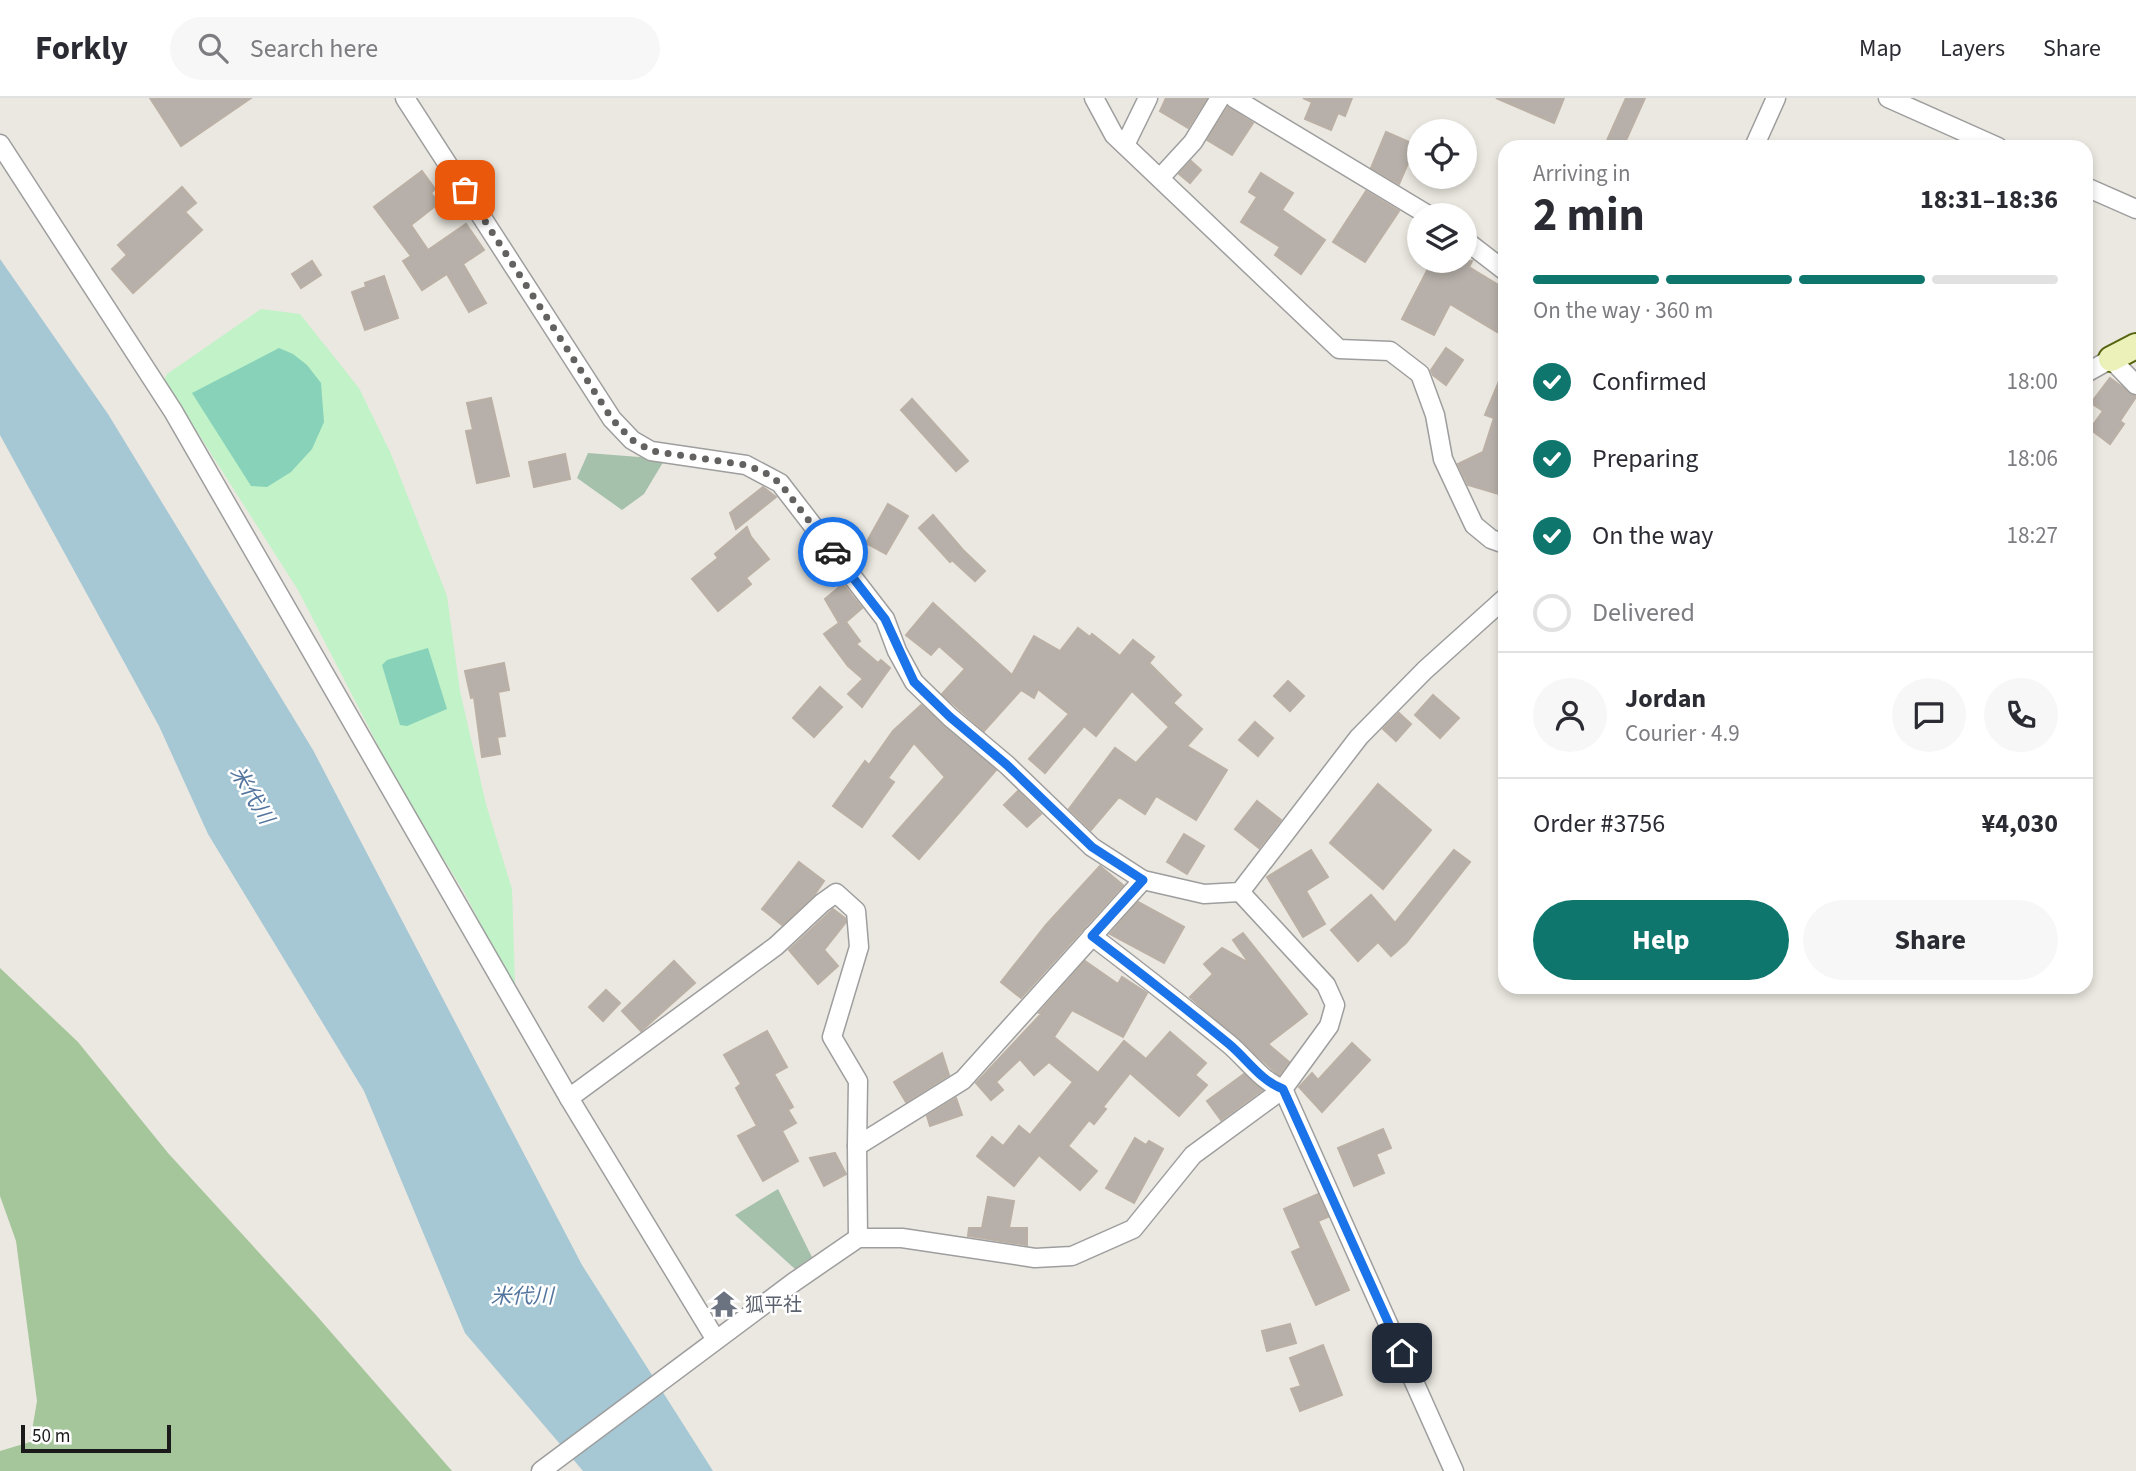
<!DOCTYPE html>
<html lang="en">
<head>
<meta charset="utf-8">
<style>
	body { margin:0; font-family:"Source Sans 3","Noto Sans JP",sans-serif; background:#f7f7f7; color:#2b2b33; height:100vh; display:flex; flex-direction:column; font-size:26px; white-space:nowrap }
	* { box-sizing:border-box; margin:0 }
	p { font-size:23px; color:#7c7c81 }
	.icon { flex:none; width:38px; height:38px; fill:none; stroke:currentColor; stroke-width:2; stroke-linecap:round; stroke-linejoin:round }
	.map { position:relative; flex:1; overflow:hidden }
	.details { position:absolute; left:1498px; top:42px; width:595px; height:854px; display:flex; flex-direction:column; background:#fff; border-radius:21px; box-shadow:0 4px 10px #0003 }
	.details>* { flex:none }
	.fabs { position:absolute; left:1407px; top:21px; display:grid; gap:14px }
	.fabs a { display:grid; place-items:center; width:70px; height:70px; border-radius:50%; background:#fff; box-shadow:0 4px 10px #0003; font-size:35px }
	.scale { position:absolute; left:21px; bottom:18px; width:150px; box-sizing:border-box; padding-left:7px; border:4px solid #1a1a1a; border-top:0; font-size:19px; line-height:24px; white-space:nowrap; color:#1a1a1a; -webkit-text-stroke:5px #fff; paint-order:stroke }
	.pin { position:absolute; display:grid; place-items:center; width:60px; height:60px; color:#fff; margin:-30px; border-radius:14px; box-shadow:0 4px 10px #0006 }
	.courier { position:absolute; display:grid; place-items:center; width:70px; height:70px; margin:-35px; border:5px solid #1a73e8; border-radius:50%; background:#fff; color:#222; box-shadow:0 2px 9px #0007 }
	.head em { font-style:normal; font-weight:700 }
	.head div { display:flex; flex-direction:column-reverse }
	.head { display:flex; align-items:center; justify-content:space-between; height:119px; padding:0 35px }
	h1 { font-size:46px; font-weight:700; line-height:52px }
	.bar { display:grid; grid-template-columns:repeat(4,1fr); gap:10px 7px; align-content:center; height:84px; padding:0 35px }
	.bar i { height:9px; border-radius:5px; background:#e1e1e2 }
	.bar .on { background:#0f766e }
	.bar p { grid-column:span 4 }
	.line { display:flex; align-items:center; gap:18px; padding:0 35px; border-top:2px solid #e1e1e2 }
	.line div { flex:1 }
	.round { display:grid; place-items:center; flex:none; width:74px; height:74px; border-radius:37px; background:#f7f7f7 }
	ol { padding:0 35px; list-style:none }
	li { display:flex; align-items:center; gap:21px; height:77px }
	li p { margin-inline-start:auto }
	li .icon { padding:7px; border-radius:50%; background:#0f766e; color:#fff; stroke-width:4 }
	li:last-child { color:#7c7c81 }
	li i { width:38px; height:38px; border:4px solid #e1e1e2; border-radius:50% }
	.cta { display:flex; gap:14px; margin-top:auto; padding:14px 35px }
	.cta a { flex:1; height:80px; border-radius:42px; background:#0f766e; color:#fff; font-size:28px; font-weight:700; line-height:80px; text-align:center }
	.cta a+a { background:#f7f7f7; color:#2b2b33 }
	header { display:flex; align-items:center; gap:42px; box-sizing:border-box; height:98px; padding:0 35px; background:#fff; border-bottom:2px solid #e1e1e2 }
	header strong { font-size:33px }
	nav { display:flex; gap:38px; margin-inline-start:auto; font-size:24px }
	.search { width:490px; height:63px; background:#f7f7f7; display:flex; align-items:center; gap:18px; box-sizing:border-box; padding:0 24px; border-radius:38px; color:#7c7c81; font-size:26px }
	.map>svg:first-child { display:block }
</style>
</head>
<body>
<header>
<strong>Forkly</strong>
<div class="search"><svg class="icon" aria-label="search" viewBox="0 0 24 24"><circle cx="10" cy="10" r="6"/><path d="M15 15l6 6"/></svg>Search here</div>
<nav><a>Map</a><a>Layers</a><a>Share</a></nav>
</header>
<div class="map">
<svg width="2136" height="1373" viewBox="0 0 2136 1373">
	<rect width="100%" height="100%" fill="#ebe8e1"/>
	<path fill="#a5c69a" d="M0,870L78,944L168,1055L316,1217L452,1373H0V1353L30,1344L37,1303L16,1143L0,1098Z"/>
	<g fill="#a5c1ab">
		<path d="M588,355L665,361L644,396L622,412L577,380Z"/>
		<path d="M778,1091L812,1159L795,1171L735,1117Z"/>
	</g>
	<path fill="#c1f2c8" d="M261,211L300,216L359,290L391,356L447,498L460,593L486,706L512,791L515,886H512L464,794L399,688L298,492L164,282L167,276Z"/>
	<g fill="#87d2b9">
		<path d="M279,250L293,256L307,267L321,285L324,324L312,351L291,374L267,389L251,388L192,295Z"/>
		<path d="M428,550L447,611L407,628L400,627L382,567L387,562Z"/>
	</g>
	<path fill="#a6c7d4" d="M0,161L108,316L313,652L582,1167L713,1373H583L465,1235L364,993L208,736L159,628L0,337Z"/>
	<g fill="#b7b0aa" stroke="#bbb0a5" stroke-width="2">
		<path d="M150,0H251L181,48Z"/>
		<path d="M1166,0H1207L1188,30L1160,13Z"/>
		<path d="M1303,0H1352L1345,18L1338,15L1331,32L1305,21L1312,4Z"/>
		<path d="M1496,0H1564L1554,25Z"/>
		<path d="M1626,0H1645L1623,49H1604Z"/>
		<path d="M1228,9L1253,25L1232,57L1207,42Z"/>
		<path d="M1386,34L1416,47L1399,86L1371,70Z"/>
		<path d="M1191,63L1201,72L1190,85L1179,76Z"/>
		<path d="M422,73L435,91L431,95L439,105L411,127L428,152L466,126L484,152L463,166L486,205L469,214L447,176L422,192L403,163L411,158L374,109Z"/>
		<path d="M1261,75L1293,95L1282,112L1325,142L1301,176L1275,157L1280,149L1241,124L1257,99L1249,94Z"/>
		<path d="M182,89L196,105L185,114L202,132L133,195L112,171L127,157L118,147Z"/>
		<path d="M1366,93L1399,113L1365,164L1333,144Z"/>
		<path d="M312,163L321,177L301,190L292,176Z"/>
		<path d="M1432,163H1472L1469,169L1505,191V224L1499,235L1450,206L1434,237L1402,221Z"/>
		<path d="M384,178L398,220L365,232L352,194L366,189L365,185Z"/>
		<path d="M1446,250L1463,262L1446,287L1433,277L1431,272Z"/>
		<path d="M1505,269V398L1468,387L1458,366L1483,354L1494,320L1485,317Z"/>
		<path d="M2110,280L2136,299L2120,323L2124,326L2110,346L2090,331L2103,313L2091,305Z"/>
		<path d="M491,300L509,378L477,385L466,333L473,332L467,305Z"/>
		<path d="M912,301L968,363L956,373L901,312Z"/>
		<path d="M565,356L570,381L534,389L529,364Z"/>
		<path d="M763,389L776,399L736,431L730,415Z"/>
		<path d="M888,406L908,418L886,456L866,445Z"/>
		<path d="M933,417L963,452L985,473L975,483L952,462L950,464L919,430Z"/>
		<path d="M747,429L751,439L769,461L746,480L751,486L718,513L692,481L718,460L715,456Z"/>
		<path d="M843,486L862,510L846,524L860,543L856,546L878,565L881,562L890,570L862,609L848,596L863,581L848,568L824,536L839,525L825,501Z"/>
		<path d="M933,505L1012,577L1034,538L1060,553L1078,530L1090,539L1092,536L1120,558L1133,542L1154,559L1149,565L1181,597L1173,605L1202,631L1187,648L1227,672L1196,722L1156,698L1145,716L1119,699L1091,732L1069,711L1115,650L1136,665L1169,629L1132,593L1096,638L1084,628L1045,675L1029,661L1069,616L1038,591L1034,600L1021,592L984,633L942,596L965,571L939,548L931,557L906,537Z"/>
		<path d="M504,565L509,592L498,594L505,638L497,639L500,656L482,659L474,599L471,600L465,573Z"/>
		<path d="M1288,583L1304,598L1290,613L1274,598Z"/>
		<path d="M820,589L842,609L814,639L793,620Z"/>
		<path d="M1433,597L1459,620L1440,640L1415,617Z"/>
		<path d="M921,607L996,672L919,761L893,738L945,679L914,645L888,680L894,684L862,729L833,708L865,663L869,667L893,633Z"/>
		<path d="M1399,615L1411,626L1396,643L1383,631Z"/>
		<path d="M1255,624L1273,640L1258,658L1239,642Z"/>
		<path d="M1378,686L1431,732L1383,791L1330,745Z"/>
		<path d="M1018,693L1041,716L1027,729L1004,707Z"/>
		<path d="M1257,703L1281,722L1259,750L1235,731Z"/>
		<path d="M1184,736L1204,748L1187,776L1167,764Z"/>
		<path d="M1311,752L1328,779L1306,793L1325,826L1303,839L1267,779Z"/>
		<path d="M1454,752L1470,764L1406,845L1391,858L1378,844L1358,863L1331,832L1371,797L1395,825Z"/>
		<path d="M799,764L824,783L815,796L782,827L762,811Z"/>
		<path d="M1100,768L1123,787L1021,900L1001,884L1046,827Z"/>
		<path d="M1138,804L1184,829L1164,865L1110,836Z"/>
		<path d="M833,811L845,820L846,824L824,852L838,868L818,886L789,852Z"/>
		<path d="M1243,835L1307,916L1268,946L1289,964L1279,977L1190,899L1213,876L1204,866L1222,850L1249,865L1233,842Z"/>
		<path d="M674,863L695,885L641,933L622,913Z"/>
		<path d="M1085,863L1118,886L1122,879L1147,895L1123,939L1072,912L1054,939L1098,975L1124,943L1146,961L1170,934L1206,965L1195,977L1207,987L1179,1018L1130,975L1103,1009L1106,1011L1094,1026L1089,1022L1068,1048L1097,1073L1080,1092L1039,1057L1014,1088L977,1058L992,1039L1003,1048L1019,1028L1030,1037L1073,984L1049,964L1034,977L1020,961L996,984L1003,992L991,1002L976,985L1041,916L1039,915Z"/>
		<path d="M606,892L620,905L603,923L589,909Z"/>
		<path d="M767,933L787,969L774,976L793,1009L788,1012L796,1025L782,1033L798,1063L763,1083L738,1038L757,1028L736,990L741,986L724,957Z"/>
		<path d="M1352,945L1370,962L1322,1014L1299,989L1312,975L1318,982Z"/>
		<path d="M942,955L949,977L906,1004L894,984Z"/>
		<path d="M1244,976L1262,992L1221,1022L1207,1003Z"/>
		<path d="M956,1000L962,1017L930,1028L927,1018Z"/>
		<path d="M1383,1031L1391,1050L1376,1056L1384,1075L1354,1088L1338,1050Z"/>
		<path d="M1135,1040L1146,1047L1149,1043L1163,1051L1134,1105L1106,1090Z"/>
		<path d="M835,1055L846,1076L824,1088L810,1060Z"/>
		<path d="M1318,1096L1328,1119L1318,1123L1349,1192L1316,1207L1292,1154L1301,1150L1284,1111Z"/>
		<path d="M988,1099L1014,1103L1009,1130H1027V1147L968,1138L969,1130H982Z"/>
		<path d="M1290,1226L1296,1245L1267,1253L1262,1233Z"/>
		<path d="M1323,1247L1342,1297L1300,1313L1291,1291L1301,1288L1290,1260Z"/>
	</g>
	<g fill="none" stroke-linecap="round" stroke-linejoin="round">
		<defs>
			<g id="street">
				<path d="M405,0L612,321L632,342L651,353L746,367L780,385L885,521L897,553L914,584L950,619L1007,667L1092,749L1143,782L1204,796L1240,794L1359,639L1425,572L1505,500"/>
				<path d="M1094,0L1114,37L1339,251L1390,253L1420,276L1435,317L1443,361L1474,427L1491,441L1505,446"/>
				<path d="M1234,0L1428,117"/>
				<path d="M1888,0L1998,49"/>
				<path d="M0,46L173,313L569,1000L716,1242"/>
				<path d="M1125,47L1148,0"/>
				<path d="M1754,49L1776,0"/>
				<path d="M1160,80L1193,44L1220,0"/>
				<path d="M2086,89L2136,111"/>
				<path d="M1465,142L1505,173"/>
				<path d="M2086,275L2111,261L2136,287"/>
				<path d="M1092,838C1138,873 1184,909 1229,946C1247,961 1261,983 1283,991L1454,1373"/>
				<path d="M569,1000L776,848L822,805L836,795L856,813L859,849L832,939L858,983L857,1048"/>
				<path d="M858,1140L857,1048L963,982L1143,782"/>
				<path d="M541,1373L794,1184L858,1140H902L1035,1160L1072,1158L1133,1131L1193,1057L1283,991L1329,928L1335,907L1326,887L1240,794"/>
			</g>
			<path id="secondary" d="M2111,261L2136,248"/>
		</defs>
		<use href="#street" stroke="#9e9e9e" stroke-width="21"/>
		<use href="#secondary" stroke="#566310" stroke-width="28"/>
		<use href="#street" stroke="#fff" stroke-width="18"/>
		<use href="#secondary" stroke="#ebf1b9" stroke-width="24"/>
	</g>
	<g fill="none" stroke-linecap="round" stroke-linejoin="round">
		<path stroke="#636260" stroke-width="7" stroke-dasharray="0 12.6" d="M465,92L612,321L632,342L652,353L746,367L764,374L780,385L833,454"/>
		<path stroke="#1a73e8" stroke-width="9" d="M833,454L885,521L914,584L950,619L1007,667L1092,749L1143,782L1092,838C1138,873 1184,909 1229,946C1247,961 1261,983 1283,991L1402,1255"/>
	</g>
	<defs>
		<symbol id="temple-bare" viewBox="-9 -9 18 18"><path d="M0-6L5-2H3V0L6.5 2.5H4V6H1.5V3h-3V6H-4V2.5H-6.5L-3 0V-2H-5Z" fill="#6b7280" stroke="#fff" stroke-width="2.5" paint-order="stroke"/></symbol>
	</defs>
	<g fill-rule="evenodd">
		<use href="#temple-bare" x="705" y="1187" width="38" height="38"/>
	</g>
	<g text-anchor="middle" stroke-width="5" stroke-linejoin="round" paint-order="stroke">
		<g font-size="19" fill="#5b616d" stroke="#fff" text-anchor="start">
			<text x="745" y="1213">狐平社</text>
		</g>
		<g font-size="21" font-style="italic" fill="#53759e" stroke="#fff">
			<text transform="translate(252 697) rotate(59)" y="7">米代川</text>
			<text x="522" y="1205">米代川</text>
		</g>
	</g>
</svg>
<div class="fabs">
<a><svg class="icon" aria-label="locate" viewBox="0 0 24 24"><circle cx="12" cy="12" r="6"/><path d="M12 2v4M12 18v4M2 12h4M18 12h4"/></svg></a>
<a><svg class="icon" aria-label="layers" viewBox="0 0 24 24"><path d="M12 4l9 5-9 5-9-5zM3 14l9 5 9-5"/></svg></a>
</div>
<div class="scale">50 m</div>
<div class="pin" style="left:465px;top:92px;background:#ea580c"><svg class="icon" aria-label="bag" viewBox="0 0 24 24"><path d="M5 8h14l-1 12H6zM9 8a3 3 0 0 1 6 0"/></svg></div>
<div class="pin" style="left:1402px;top:1255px;background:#1f2937"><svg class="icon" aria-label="home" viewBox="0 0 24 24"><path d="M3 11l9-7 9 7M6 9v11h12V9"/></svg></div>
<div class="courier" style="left:833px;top:454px"><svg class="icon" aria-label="car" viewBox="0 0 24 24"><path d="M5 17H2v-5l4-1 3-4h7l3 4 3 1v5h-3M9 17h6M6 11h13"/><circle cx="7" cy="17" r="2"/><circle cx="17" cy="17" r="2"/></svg></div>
<section class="details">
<div class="head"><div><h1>2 min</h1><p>Arriving in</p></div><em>18:31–18:36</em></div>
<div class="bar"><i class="on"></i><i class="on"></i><i class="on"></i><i></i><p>On the way · 360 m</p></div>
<ol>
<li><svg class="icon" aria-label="check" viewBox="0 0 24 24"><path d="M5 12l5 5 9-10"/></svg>Confirmed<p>18:00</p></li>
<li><svg class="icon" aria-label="check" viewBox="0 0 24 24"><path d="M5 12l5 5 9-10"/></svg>Preparing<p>18:06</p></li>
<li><svg class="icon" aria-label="check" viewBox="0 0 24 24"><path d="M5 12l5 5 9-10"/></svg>On the way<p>18:27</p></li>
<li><i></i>Delivered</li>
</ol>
<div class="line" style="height:126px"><a class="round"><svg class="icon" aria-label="person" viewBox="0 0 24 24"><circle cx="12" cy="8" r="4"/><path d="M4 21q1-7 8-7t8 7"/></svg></a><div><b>Jordan</b><p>Courier · 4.9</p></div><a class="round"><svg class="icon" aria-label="chat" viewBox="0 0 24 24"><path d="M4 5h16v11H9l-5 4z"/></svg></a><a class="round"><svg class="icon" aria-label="phone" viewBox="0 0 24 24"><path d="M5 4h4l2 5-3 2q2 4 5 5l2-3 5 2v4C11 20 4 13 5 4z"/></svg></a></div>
<div class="line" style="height:91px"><div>Order #3756</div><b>¥4,030</b></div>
<div class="cta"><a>Help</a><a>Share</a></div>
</section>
</div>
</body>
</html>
